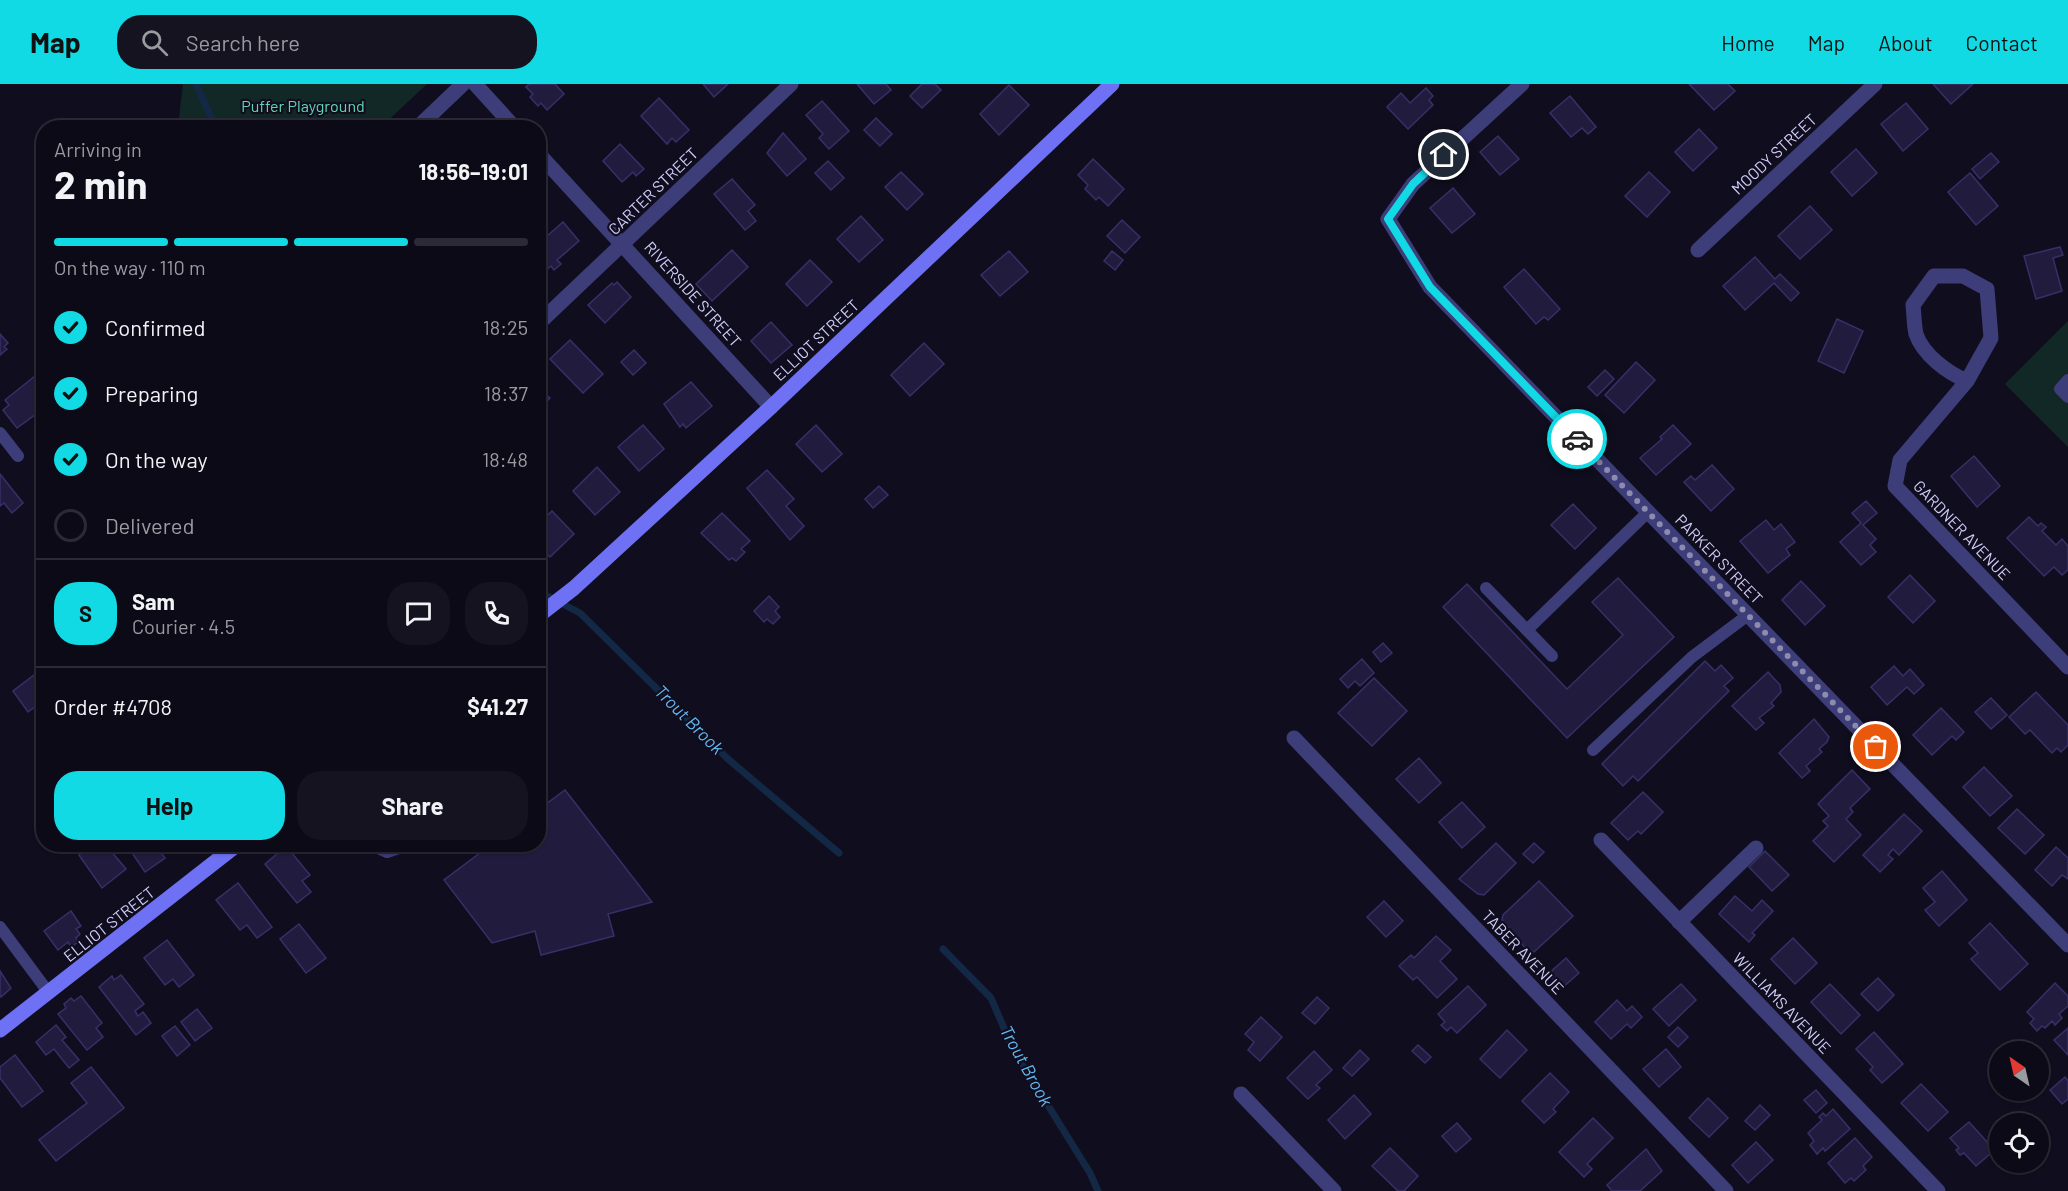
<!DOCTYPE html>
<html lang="en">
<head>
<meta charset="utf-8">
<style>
	body { margin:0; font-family:Barlow,sans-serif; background:#15131f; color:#f1f3f6; height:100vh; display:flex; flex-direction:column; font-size:22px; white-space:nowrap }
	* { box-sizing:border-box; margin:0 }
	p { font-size:20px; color:#9a9aa1 }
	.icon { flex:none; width:33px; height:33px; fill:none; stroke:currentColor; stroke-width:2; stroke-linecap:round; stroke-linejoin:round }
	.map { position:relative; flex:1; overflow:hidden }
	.details { position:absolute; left:36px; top:36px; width:510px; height:732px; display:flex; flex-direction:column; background:#0c0a16; border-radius:24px; box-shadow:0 2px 4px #0004,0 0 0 2px #2c2b35 }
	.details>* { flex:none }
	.needle { width:39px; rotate:326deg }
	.buttons { position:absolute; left:1989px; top:957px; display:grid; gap:12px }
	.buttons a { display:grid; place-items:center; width:60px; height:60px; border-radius:50%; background:#0c0a16; box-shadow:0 2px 4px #0004,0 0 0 2px #2c2b35; font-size:30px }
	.pin { position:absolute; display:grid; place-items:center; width:51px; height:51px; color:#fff; margin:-26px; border:3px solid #fff; border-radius:50%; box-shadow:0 2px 6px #0007 }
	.courier { position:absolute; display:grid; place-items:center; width:60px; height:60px; margin:-30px; border:4px solid #12dae4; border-radius:50%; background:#fff; color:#222; box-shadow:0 2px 8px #0007 }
	.summary em { font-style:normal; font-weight:700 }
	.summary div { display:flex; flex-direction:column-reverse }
	.summary { display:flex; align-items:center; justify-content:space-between; height:102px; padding:0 18px }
	h1 { font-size:39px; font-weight:700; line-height:45px }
	.bar { display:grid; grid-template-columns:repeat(4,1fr); gap:9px 6px; align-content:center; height:72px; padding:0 18px }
	.bar i { height:8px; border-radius:4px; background:#2c2b35 }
	.bar .selected { background:#12dae4 }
	.bar p { grid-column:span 4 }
	.line { display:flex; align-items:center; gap:15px; padding:0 18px; border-top:2px solid #2c2b35 }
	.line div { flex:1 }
	.round { display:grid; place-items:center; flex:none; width:63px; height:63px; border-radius:24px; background:#15131f }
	ol { padding:0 18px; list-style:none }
	li { display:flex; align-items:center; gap:18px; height:66px }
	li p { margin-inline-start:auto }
	li .icon { padding:6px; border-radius:50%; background:#12dae4; color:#111; stroke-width:4 }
	li:last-child { color:#9a9aa1 }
	li i { width:33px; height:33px; border:3px solid #2c2b35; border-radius:50% }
	.button { display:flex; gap:12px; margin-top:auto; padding:12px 18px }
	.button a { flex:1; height:69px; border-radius:24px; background:#12dae4; color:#111; font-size:24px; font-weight:700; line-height:69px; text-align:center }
	.button a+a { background:#15131f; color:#f1f3f6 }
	header { display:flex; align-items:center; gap:36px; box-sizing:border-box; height:84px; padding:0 30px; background:#12dae4; color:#111 }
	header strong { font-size:28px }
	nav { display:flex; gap:33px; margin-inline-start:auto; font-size:21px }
	.search { width:420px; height:54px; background:#15131f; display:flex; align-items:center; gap:15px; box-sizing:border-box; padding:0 21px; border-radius:24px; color:#9a9aa1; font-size:22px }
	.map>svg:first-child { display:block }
</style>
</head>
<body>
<header>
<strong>Map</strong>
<div class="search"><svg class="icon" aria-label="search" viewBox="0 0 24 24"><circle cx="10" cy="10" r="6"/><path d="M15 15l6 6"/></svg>Search here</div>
<nav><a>Home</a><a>Map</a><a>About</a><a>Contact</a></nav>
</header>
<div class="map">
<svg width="2068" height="1107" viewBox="0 0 2068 1107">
	<rect width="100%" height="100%" fill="#100e1e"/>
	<g fill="#122826">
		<path d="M183,0H427L381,43H178Z"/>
		<path d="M2068,237V363L2005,300Z"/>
	</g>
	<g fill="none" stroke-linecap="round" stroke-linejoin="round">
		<g stroke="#122844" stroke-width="7">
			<path d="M196,0L216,44"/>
			<path d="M538,507L580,529L728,675L839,769"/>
			<path d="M943,865L991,914L1013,965L1090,1089L1098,1107"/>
		</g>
	</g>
	<g fill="#211c3e" stroke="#382f68" stroke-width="1.5">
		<path d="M529,0H555L564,10L547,26L541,19L538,22L530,13L533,10L526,3Z"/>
		<path d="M703,0H728L714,13Z"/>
		<path d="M857,0H886L891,6L874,20Z"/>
		<path d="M922,0H935L941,6L922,24L910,12Z"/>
		<path d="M1689,0H1728L1735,7L1714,26Z"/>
		<path d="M1933,0H1973L1951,20Z"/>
		<path d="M1009,1L1029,21L999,51L980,30Z"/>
		<path d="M1426,4L1433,12L1429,16L1433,21L1408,45L1387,23L1401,9L1410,19Z"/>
		<path d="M1570,12L1596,43L1588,50L1582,44L1571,53L1550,29Z"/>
		<path d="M659,14L689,46L676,58L672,54L667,60L641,32Z"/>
		<path d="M822,17L849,47L829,65L819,54L823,50L806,31Z"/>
		<path d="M1906,19L1928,45L1903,67L1881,40Z"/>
		<path d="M876,34L892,50L880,62L864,46Z"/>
		<path d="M1699,45L1717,64L1693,87L1675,68Z"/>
		<path d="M783,49L806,75L787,92L767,69Z"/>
		<path d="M1498,52L1519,75L1500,91L1480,68Z"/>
		<path d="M620,60L644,85L636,92L633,88L622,98L603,77Z"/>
		<path d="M1856,65L1877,89L1852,112L1831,88Z"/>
		<path d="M1991,69L1999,78L1980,95L1972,85Z"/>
		<path d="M1093,75L1124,105L1108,122L1099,113L1096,116L1085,105L1088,101L1078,91Z"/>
		<path d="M828,77L844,94L831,106L815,89Z"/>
		<path d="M901,88L923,110L907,126L885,103Z"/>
		<path d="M1649,88L1670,108L1647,133L1625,112Z"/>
		<path d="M1970,89L1998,122L1976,141L1948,108Z"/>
		<path d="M732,95L755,121L748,127L756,137L745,146L714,110Z"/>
		<path d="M1453,104L1475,130L1452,149L1430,124Z"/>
		<path d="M1810,122L1832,146L1800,175L1778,152Z"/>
		<path d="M861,132L883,156L859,178L837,155Z"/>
		<path d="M1122,136L1140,153L1125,169L1107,152Z"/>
		<path d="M563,138L579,157L557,176L561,180L554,186L551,182L539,192L538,160Z"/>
		<path d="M2060,163L2063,171L2053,174L2062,207L2036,215L2024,172Z"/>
		<path d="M732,166L748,183L712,217L696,200Z"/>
		<path d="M1009,167L1028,188L1000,212L981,191Z"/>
		<path d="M1112,167L1123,176L1115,186L1104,177Z"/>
		<path d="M1755,173L1775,195L1780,190L1799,209L1791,217L1774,199L1745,226L1723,202Z"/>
		<path d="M810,176L832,198L807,222L786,200Z"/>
		<path d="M1524,185L1560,225L1548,236L1544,233L1536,240L1504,203Z"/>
		<path d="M617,198L631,213L605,239L588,221L612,199L614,201Z"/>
		<path d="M1837,235L1863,247L1844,289L1818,277Z"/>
		<path d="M771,238L792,261L771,279L751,257Z"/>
		<path d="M0,250L8,259L4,263L7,265L0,271Z"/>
		<path d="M570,256L603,290L583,309L550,275Z"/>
		<path d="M924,259L944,280L910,312L891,291Z"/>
		<path d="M634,266L646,279L633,291L621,278Z"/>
		<path d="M1636,278L1655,296L1624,329L1605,311Z"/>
		<path d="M1605,286L1614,295L1597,312L1588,303Z"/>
		<path d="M35,292L44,303V324L17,344L3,326L9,321L5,316Z"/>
		<path d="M691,298L712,322L686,344L683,340L680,343L664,320Z"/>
		<path d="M538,303L550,314L539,325H538Z"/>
		<path d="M643,341L664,365L639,387L618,363Z"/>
		<path d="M816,341L842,370L822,388L796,360Z"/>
		<path d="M1673,341L1691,360L1656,391L1640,374L1662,355L1660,353Z"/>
		<path d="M1974,372L2000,402L1977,423L1951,392Z"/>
		<path d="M1712,381L1734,405L1711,427L1684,398L1691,392L1695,396Z"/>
		<path d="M597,383L620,408L595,431L573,407Z"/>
		<path d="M767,386L794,415L786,422L804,442L790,456L747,404Z"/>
		<path d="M0,390L23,419L12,429L4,419L0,422Z"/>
		<path d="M879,402L888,411L873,424L865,415Z"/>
		<path d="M1866,417L1877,429L1863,441L1876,455L1870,461L1876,468L1861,481L1840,458L1861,439L1852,429Z"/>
		<path d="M1573,420L1596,444L1575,465L1551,441Z"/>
		<path d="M552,427L574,450L550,473L538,461V440Z"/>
		<path d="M722,429L750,457L741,465L745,468L736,477L732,474L729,476L701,449Z"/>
		<path d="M2029,433L2038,442L2041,439L2046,443L2042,447L2056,461L2062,455L2068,462V486L2062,491L2054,483L2044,492L2007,454Z"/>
		<path d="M1766,436L1774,446L1781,440L1795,458L1786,465L1790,471L1768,489L1740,457Z"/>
		<path d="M1910,491L1935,517L1913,539L1888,513Z"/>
		<path d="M1618,494L1674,553L1567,654L1443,523L1467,500L1567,605L1623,551L1592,518Z"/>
		<path d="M1801,497L1825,522L1805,541L1782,516Z"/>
		<path d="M769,512L779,523L775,527L780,533L773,540L767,535L764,538L754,527Z"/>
		<path d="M1383,559L1392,569L1381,578L1373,568Z"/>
		<path d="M1362,575L1374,589L1360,602L1355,597L1348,604L1340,595Z"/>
		<path d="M1705,577L1715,587L1721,581L1733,594L1724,602L1729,607L1638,697L1633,692L1623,702L1602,680Z"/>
		<path d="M1894,582L1903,592L1910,585L1924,601L1914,610L1907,603L1887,621L1871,603Z"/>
		<path d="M38,588L44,596V616L28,628L13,607Z"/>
		<path d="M1768,588L1780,601L1781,608L1771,619L1774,622L1759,634L1764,639L1756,646L1732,622Z"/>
		<path d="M1374,594L1407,627L1372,662L1338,629Z"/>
		<path d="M2036,608L2068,641V661L2061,668L2057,664L2052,669L2030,646L2025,650L2009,633Z"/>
		<path d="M1991,614L2007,631L1991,645L1975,628Z"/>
		<path d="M1941,624L1964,648L1956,656L1952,652L1932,671L1913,651Z"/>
		<path d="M1814,635L1829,653L1827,658L1819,665L1822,668L1806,682L1810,687L1802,694L1779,669Z"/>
		<path d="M1419,674L1441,699L1419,719L1396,695Z"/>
		<path d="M1984,683L2012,712L1990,732L1963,703Z"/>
		<path d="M1852,686L1870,705L1850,724L1853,728L1846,735L1861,751L1834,778L1813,757L1828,742L1823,737L1829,732L1818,720Z"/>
		<path d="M565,706L652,818L608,830L614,852L541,871L535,847L492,859L444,796L492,760H538V726Z"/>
		<path d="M1643,708L1663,728L1641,750L1638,747L1628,756L1611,739Z"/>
		<path d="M1462,718L1485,743L1462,764L1439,738Z"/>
		<path d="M2017,725L2044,751L2025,770L1998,744Z"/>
		<path d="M1904,730L1922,747L1899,771L1893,765L1888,771L1893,775L1880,788L1863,771Z"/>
		<path d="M1496,759L1516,779L1484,811L1478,810L1459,795Z"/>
		<path d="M1534,759L1544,768L1533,779L1523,770Z"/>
		<path d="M90,760L97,763L105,760L126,785L102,804L79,771Z"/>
		<path d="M126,760H155L165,774L145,788Z"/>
		<path d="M286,762L310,791L302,797L311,808L297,819L265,780Z"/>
		<path d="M2056,763L2068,774V795L2062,791L2052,802L2035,786Z"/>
		<path d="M1765,767L1789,791L1772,807L1749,783Z"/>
		<path d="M1942,787L1967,816L1939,842L1925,826L1935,818L1923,804Z"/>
		<path d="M1539,797L1573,832L1534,868L1527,866L1502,836L1503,831Z"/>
		<path d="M238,799L272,843L257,854L247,841L240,846L216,816Z"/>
		<path d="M1735,812L1752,827L1762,816L1773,827L1752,849L1755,851L1749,858L1719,830Z"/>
		<path d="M1384,817L1403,837L1386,853L1367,833Z"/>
		<path d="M71,827L81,842L76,845L80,850L76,854L78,858L71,863L68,858L58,866L44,847Z"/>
		<path d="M1990,839L2028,880L2000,906L1971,875L1978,869L1969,859Z"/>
		<path d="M299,840L326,874L306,889L280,855Z"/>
		<path d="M1436,852L1451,866L1440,877L1457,895L1437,914L1417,893L1413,896L1399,882L1411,871L1414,874Z"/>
		<path d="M1793,854L1817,879L1795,900L1771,875Z"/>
		<path d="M167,856L194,891L179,903L173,895L165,901L144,874Z"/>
		<path d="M1566,874L1579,889L1561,905L1548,890Z"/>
		<path d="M0,887L11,904L1,913L0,911Z"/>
		<path d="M121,891L144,920L135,927L138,932L143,928L151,939L136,951L99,903L112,892L114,896Z"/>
		<path d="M1878,894L1894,911L1878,927L1861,910Z"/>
		<path d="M2055,899L2068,912V922L2059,930L2062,934L2055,941L2052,937L2045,944L2042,942L2037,947L2030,939L2034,935L2027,928Z"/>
		<path d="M1681,900L1696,916L1669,942L1653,925Z"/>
		<path d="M1830,900L1860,931L1841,950L1811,918Z"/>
		<path d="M1468,902L1486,921L1457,949L1451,943L1447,947L1441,941L1445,938L1438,930Z"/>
		<path d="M81,912L102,939L96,944L103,953L87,966L58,930L66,924L64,920L71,914L74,917Z"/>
		<path d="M1317,913L1329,924L1315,940L1302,929Z"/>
		<path d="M1617,916L1627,927L1632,922L1642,933L1631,944L1627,940L1611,955L1595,938Z"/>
		<path d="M197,925L212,944L195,957L181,938Z"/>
		<path d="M1261,933L1282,953L1260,977L1248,966L1254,958L1245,950Z"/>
		<path d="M56,941L66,953L62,956L79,976L69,984L54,965L46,971L36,958Z"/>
		<path d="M175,942L190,961L177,972L162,952Z"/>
		<path d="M1678,943L1688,953L1678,963L1668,953Z"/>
		<path d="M2068,944V971L2054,956Z"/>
		<path d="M1507,946L1527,966L1500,994L1480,975Z"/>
		<path d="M1874,948L1903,980L1882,999L1870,986L1873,983L1856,965Z"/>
		<path d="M1418,961L1431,973L1425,979L1412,967Z"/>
		<path d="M1666,965L1681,983L1659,1003L1643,985Z"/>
		<path d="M1360,966L1369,975L1352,992L1343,984Z"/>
		<path d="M1314,967L1332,986L1316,1001L1320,1004L1308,1015L1287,994Z"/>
		<path d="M15,971L43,1007L22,1023L0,994V983Z"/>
		<path d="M91,983L124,1024L56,1077L39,1056L87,1019L71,999Z"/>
		<path d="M1550,989L1569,1008L1553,1025L1556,1028L1544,1039L1522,1017Z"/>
		<path d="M2065,993L2068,997V1015L2062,1020L2050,1006Z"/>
		<path d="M1921,1000L1948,1028L1928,1047L1901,1019Z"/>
		<path d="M1816,1006L1827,1019L1816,1029L1804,1016Z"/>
		<path d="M1354,1011L1371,1030L1345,1055L1328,1036Z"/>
		<path d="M1708,1014L1728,1034L1709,1053L1689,1034Z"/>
		<path d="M1760,1021L1770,1031L1755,1046L1745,1037Z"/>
		<path d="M1833,1025L1850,1045L1825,1067L1823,1064L1817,1070L1810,1061L1814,1057L1808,1049L1822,1036L1819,1033L1823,1029L1826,1032Z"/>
		<path d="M1593,1034L1613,1054L1587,1080L1592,1085L1584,1093L1559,1068Z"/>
		<path d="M1969,1038L1988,1059L1990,1057L1997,1064L1976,1082L1964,1069L1960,1071L1956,1066L1959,1064L1950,1054Z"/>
		<path d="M1457,1039L1471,1055L1456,1068L1442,1052Z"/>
		<path d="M1855,1054L1872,1073L1863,1082L1866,1086L1854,1097L1851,1094L1845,1099L1828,1079Z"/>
		<path d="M1756,1058L1773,1076L1748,1099L1732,1081Z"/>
		<path d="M1390,1064L1418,1092L1404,1107H1398L1372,1082Z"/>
		<path d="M1646,1065L1662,1087L1640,1107H1612L1607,1101Z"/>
	</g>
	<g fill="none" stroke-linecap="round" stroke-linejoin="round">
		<g stroke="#3d3d7a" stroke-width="12">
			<path d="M2068,296L2060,305L2068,313"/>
			<path d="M0,349L18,372"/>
			<path d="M1486,504L1552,572"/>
			<path d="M1527,546L1648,428"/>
			<path d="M1593,666L1692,573L1748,531"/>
			<path d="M369,760L387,768L411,760"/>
			<path d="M0,843L49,909"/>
		</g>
		<g stroke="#3d3d7a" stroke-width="15">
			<path d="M475,0L515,44"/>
			<path d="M1522,0L1413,100L1388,135L1430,203L2068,861"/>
			<path d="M417,44L463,0"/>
			<path d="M538,69L771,323"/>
			<path d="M1698,166L1875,0"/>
			<path d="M538,240L791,0"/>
			<path d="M1967,297C1948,289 1923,271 1916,250C1914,241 1914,230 1913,221L1934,192H1963L1987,205L1991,254L1967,297L1900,376L1895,402L2068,583"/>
			<path d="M1294,654L1726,1107"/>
			<path d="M1601,756L1938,1107"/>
			<path d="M1679,838L1756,764"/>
			<path d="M1241,1010L1334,1107"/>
		</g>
		<g stroke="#6e71f4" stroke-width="15">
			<path d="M538,532L574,504L771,323L1112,0"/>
			<path d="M0,946L238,760"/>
		</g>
	</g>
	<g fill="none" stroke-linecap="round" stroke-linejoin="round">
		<path stroke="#8e8bae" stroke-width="6" stroke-dasharray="0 10.8" d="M1577,355L1876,663"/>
		<path stroke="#12dae4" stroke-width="8" d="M1444,71L1413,100L1388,135L1430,203L1577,355"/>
	</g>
	<g text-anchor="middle" stroke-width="4.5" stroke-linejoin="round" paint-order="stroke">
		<g font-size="16" fill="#61d5b2" stroke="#100e1e">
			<text x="303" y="28">Puffer Playground</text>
		</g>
		<g font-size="16" fill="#d2cffb" stroke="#100e1e">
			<text transform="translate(1774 70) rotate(-43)" y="6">MOODY STREET</text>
			<text transform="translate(653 107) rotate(-44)" y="6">CARTER STREET</text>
			<text transform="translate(693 210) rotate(48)" y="6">RIVERSIDE STREET</text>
			<text transform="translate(816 256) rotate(-43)" y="6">ELLIOT STREET</text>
			<text transform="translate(1962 446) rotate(46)" y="6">GARDNER AVENUE</text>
			<text transform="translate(1719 475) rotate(46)" y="6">PARKER STREET</text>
			<text transform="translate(109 840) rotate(-38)" y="6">ELLIOT STREET</text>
			<text transform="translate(1523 868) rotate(46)" y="6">TABER AVENUE</text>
			<text transform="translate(1782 919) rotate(46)" y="6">WILLIAMS AVENUE</text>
		</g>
		<g font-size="18" font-style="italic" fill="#65b9f3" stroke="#100e1e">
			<text transform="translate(689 636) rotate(45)" y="6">Trout Brook</text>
			<text transform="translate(1026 982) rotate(61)" y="6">Trout Brook</text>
		</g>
	</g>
</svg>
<div class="buttons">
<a><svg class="needle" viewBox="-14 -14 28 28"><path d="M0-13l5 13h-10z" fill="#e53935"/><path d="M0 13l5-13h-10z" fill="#9a9aa1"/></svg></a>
<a><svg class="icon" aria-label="locate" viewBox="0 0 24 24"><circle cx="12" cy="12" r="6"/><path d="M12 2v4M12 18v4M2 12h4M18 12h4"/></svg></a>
</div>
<div class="pin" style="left:1876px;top:663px;background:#ea580c"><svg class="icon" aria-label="bag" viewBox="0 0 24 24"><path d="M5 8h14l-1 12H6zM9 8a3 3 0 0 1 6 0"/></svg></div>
<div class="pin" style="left:1444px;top:71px;background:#1f2937"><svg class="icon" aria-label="home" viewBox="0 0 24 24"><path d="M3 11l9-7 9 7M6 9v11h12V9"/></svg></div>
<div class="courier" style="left:1577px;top:355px"><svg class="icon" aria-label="car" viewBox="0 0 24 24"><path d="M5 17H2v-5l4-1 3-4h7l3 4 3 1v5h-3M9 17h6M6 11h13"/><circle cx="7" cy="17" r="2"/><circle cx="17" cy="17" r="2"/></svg></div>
<section class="details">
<div class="summary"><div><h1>2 min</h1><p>Arriving in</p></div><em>18:56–19:01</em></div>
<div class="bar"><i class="selected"></i><i class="selected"></i><i class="selected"></i><i></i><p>On the way · 110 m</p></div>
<ol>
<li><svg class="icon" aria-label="check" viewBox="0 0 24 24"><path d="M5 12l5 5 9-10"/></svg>Confirmed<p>18:25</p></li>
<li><svg class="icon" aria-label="check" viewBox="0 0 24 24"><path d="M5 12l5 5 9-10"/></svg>Preparing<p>18:37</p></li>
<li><svg class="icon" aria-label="check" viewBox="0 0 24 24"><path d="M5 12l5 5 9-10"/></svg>On the way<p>18:48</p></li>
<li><i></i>Delivered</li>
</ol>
<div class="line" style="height:108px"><b class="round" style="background:#12dae4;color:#111">S</b><div><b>Sam</b><p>Courier · 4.5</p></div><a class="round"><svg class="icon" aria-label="chat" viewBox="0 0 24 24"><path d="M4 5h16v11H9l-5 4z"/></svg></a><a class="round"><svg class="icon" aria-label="phone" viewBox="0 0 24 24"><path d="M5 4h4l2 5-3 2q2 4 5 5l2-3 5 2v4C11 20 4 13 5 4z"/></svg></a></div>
<div class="line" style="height:78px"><div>Order #4708</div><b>$41.27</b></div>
<div class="button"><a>Help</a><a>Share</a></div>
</section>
</div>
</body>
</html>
